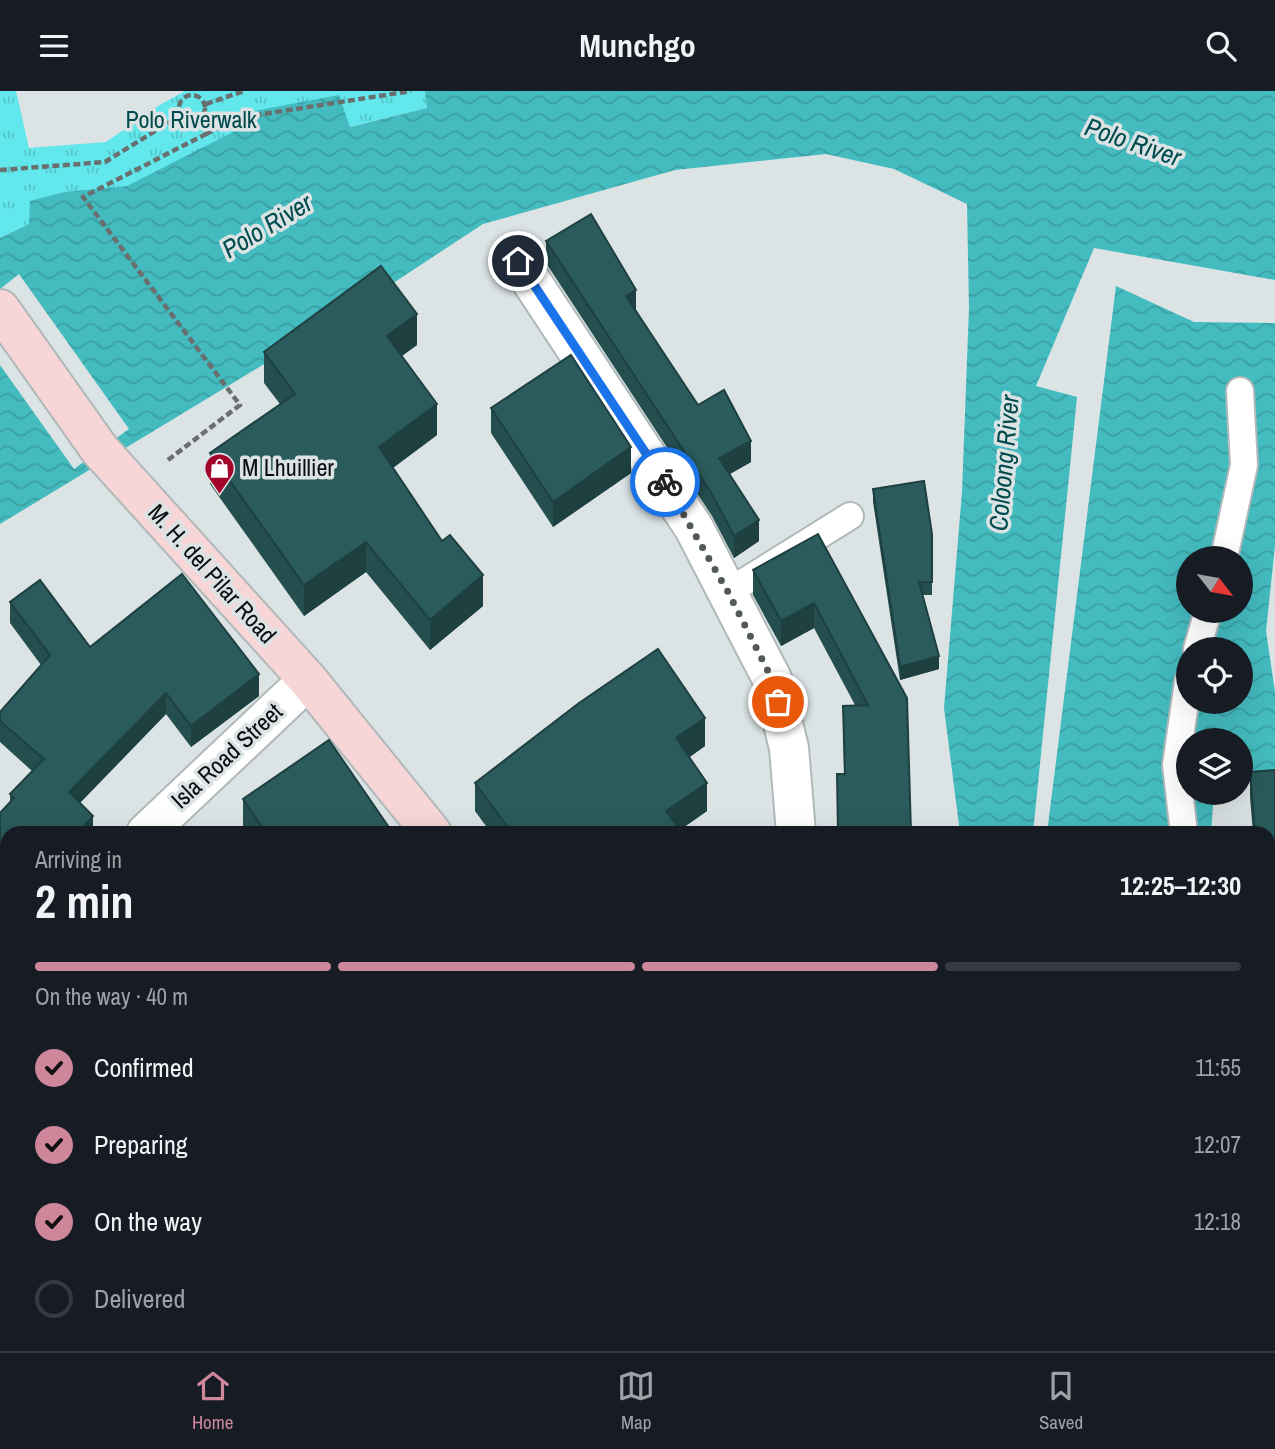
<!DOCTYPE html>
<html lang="en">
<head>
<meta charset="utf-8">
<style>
	body { margin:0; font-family:"Archivo Narrow",sans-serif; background:#20242c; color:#f1f3f6; height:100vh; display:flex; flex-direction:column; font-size:26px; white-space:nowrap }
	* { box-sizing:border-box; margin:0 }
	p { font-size:23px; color:#9ea1a6 }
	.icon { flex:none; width:38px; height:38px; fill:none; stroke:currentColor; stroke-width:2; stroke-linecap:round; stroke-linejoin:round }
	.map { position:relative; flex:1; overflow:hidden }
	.panel { position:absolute; left:0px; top:735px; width:1276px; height:525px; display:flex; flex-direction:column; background:#171b24; border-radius:21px 21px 0 0; box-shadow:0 7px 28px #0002 }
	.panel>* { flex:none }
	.needle { width:46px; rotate:121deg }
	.fabs { position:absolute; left:1176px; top:455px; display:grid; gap:14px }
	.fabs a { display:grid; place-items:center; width:77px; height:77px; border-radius:50%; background:#171b24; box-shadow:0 7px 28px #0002; font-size:35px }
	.pin { position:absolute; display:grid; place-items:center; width:60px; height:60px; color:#fff; margin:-30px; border:4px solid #fff; border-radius:50%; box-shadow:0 2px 7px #0007 }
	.courier { position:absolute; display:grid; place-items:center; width:70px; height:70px; margin:-35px; border:5px solid #1a73e8; border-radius:50%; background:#fff; color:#222; box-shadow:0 2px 9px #0007 }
	.summary em { font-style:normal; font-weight:700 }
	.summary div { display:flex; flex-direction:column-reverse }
	.summary { display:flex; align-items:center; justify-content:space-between; height:119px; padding:0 35px }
	h1 { font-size:46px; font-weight:700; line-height:52px }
	.bar { display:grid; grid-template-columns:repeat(4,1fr); gap:10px 7px; align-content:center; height:84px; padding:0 35px }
	.bar i { height:9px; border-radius:5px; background:#363941 }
	.bar .on { background:#ce879a }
	.bar p { grid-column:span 4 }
	ol { padding:0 35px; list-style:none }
	li { display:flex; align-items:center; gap:21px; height:77px }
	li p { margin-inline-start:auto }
	li .icon { padding:7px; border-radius:50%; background:#ce879a; color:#111; stroke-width:4 }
	li:last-child { color:#9ea1a6 }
	li i { width:38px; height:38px; border:4px solid #363941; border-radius:50% }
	header { display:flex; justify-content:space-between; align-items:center; height:91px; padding:0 35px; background:#171b24; font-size:32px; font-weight:700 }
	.dock { display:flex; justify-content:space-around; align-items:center; height:98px; border-top:2px solid #363941; background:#171b24; font-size:19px; color:#9ea1a6 }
	.dock a { display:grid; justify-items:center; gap:4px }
	.dock .on { color:#ce879a }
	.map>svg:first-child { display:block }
</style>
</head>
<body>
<header><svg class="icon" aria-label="menu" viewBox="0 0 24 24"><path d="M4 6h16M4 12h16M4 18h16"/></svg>Munchgo<svg class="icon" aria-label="search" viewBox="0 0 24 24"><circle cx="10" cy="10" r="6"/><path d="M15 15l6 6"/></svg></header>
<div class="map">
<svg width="1275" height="1260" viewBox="0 0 1275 1260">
	<defs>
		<pattern id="park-tufts" width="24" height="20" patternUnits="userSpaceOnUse" patternTransform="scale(1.75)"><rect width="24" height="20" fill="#62e7ec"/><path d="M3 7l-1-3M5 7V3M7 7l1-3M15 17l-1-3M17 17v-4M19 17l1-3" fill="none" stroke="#54c5c9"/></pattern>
		<pattern id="water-waves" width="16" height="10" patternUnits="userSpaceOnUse" patternTransform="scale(1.75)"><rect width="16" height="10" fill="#44bbbf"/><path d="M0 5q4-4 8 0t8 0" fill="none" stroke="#3aa0a3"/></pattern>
	</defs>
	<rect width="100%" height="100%" fill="#dbe3e4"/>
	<path fill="url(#park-tufts)" d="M0,0H16L29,57L106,51L158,15L185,0H425L428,17L349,36L344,19L127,95L29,133L0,147Z"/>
	<g fill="url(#water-waves)" fill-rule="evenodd">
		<path d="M425,0H1275V189L1094,157L1036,295L1077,306L1033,742H960L944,617L962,401L969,217L967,113L894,78L826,63L675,79L483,133L337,229L0,433V147L29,133L30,110L64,101L127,95L237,39L233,24L339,4L350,36L427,17Z"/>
		<path d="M1116,195L1194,231L1275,232V455L1266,540L1275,601V681L1241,692V649H1188V702H1214L1211,742H1047ZM1188,467H1241V520H1188ZM1188,558H1241V611H1188Z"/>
		<path d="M0,841L7,847V949L0,943Z"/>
		<path d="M1275,1146V1260H1196L1199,1253H1269V1147Z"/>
		<path d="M166,1253H273L275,1260H169Z"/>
		<path d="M980,1253H1091L1092,1260H982Z"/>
	</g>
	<path fill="#dbe3e4" d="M19,183L129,338L74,378L0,274V198Z"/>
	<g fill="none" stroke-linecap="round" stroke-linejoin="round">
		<defs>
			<g id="lane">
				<path d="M1224,467L1244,374L1240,300"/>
				<path d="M728,501L850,425"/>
				<path d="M1197,558L1208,520"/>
				<path d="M1184,742L1176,674L1188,591"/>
				<path d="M0,1136L7,1141"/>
				<path d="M90,1253L93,1260"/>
			</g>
			<g id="street">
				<path d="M518,170L694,437L772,588L789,657L796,742"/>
				<path d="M146,742L308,589"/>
				<path d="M0,886L7,880"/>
				<path d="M1269,929L1275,928"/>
			</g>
			<g id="secondary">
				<path d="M0,218L100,359L308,589L432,742"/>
				<path d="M735,1253L737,1260"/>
			</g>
		</defs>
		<use href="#lane" stroke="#b0b9b9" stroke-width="30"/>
		<use href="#street" stroke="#b0b9b9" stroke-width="42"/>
		<use href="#secondary" stroke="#b0b9b9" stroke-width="42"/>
		<g stroke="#696e6f" stroke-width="4.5" stroke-dasharray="7 3.5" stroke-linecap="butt">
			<circle cx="192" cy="17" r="13"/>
			<path d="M206,13L244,0"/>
			<path d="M206,43L238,27L411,0"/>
			<path d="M0,79L105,71L181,24"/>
			<path d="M168,369L240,314L83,106L206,43L198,29"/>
		</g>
		<use href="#lane" stroke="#fff" stroke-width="26"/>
		<use href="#street" stroke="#fff" stroke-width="38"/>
		<use href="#secondary" stroke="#f8d5d6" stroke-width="38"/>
	</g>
	<g fill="#254e4f">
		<path d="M546,150L751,371L730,383L759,450L734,467L712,425L546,172Z"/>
		<path d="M417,254L401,265L437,344L393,377L483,515L430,559L366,481L304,525L210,393V362L280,313L264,292V261Z"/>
		<path d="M491,317L631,382L553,436L491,342Z"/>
		<path d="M873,398L932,443V504H922L939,578L900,589L873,411Z"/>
		<path d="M818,443L907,607L844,683L843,615L855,614L814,537L781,555L753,504V479Z"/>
		<path d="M10,511L90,556L259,605L191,656L166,623L80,712L93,742H7V839L0,832V722L10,711V703L32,680L0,651V621L41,574L10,532Z"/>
		<path d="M705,655L689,666L707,720L680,739L682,742H491L475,720V692Z"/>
		<path d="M1275,679V872H1269V742H1253L1250,706V681Z"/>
		<path d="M243,708L388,742H243Z"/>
		<path d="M274,1253H404L389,1260H276Z"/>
		<path d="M486,1253H707V1260H489Z"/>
		<path d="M796,1253H962V1260H798Z"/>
	</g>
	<g fill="#1e4040">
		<path d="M636,199V221L626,205Z"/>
		<path d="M417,223V254L387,276V245Z"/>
		<path d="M437,313V344L379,387V356Z"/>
		<path d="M751,350V371L719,389V367Z"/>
		<path d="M631,356V382L553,436V411Z"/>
		<path d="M759,429V450L734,467V445Z"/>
		<path d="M366,451V481L304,525V494Z"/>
		<path d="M483,484V515L430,559V529Z"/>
		<path d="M814,512V537L781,555V530Z"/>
		<path d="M939,565V578L900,589V576Z"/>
		<path d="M259,583V605L191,656V635Z"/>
		<path d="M166,602V623L69,723V701Z"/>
		<path d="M705,627V655L676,676V647Z"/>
		<path d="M707,692V720L675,742L666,720Z"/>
		<path d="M93,725V742H77Z"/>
		<path d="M388,735V742H378Z"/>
		<path d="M352,1253H404L389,1260H326Z"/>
		<rect x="493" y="1253" width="2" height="7"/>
		<path d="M707,1253V1260H690V1259Z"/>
		<path d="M937,1253H962V1260H930V1255Z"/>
	</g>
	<g fill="#2b5b5c" stroke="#1e4040" stroke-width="2">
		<path d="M591,123L636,199L626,205L698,314L724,299L751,350L719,367L759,429L734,445L712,403L546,150Z"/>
		<path d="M381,175L417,223L387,245L437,313L379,356L442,450L450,444L483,484L430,529L366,451L304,494L210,362L295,303L264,261Z"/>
		<path d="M571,264L631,356L553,411L491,317Z"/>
		<path d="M924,390L932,443V491H919L939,565L900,576L873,398Z"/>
		<path d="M818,443L907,607L911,742H838L837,683H845L843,615L868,614L814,512L781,530L753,479Z"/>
		<path d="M182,483L259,583L191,635L166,602L69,701L93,725L77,742H7V817L0,810V722L14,707L10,703L44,668L0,630V621L50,564L10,511L40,489L90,556Z"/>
		<path d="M658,558L705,627L676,647L707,692L666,720L682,742H512L475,692L579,612Z"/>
		<path d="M329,649L388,735L378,742H266L243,708Z"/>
		<path d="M1275,679V847H1269V742H1255L1250,681Z"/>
		<path d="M1190,739V742H1072Z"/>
		<path d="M0,1229L7,1233V1253H30L37,1260H0Z"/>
		<path d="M282,1253H352L326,1260H283Z"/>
		<path d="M499,1253H707L690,1259V1260H501Z"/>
		<path d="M802,1253H937L930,1255L932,1260H804Z"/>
	</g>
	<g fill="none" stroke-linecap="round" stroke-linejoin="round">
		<path stroke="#535858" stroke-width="7" stroke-dasharray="0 12.6" d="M665,391L728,501L772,588L778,611"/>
		<path stroke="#1a73e8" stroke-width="9" d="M518,170L665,391"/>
	</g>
	<defs>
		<symbol id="shop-pin" viewBox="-11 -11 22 30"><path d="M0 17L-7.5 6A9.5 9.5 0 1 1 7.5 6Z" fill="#a3042a" stroke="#dbe3e4"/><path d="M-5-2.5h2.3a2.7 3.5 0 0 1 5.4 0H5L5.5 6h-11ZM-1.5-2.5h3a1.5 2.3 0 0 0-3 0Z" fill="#fff"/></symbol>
	</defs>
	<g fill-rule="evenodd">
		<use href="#shop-pin" x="202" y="360" width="35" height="47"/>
	</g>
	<g text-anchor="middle" stroke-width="7" stroke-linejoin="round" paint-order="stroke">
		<g font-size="24" fill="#004a4c" stroke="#dbe3e4">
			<text x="191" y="37">Polo Riverwalk</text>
		</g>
		<g font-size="24" fill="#0a0d0d" stroke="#dbe3e4" text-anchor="start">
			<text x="242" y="385">M Lhuillier</text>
		</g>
		<g font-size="24" fill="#0a0d0d" stroke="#dbe3e4">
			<text transform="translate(212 483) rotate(48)" y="8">M. H. del Pilar Road</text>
			<text transform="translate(227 665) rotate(-43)" y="8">Isla Road Street</text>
		</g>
		<g font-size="26" font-style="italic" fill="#004b4e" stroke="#dbe3e4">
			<text transform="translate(1133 51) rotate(19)" y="9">Polo River</text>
			<text transform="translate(267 135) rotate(-31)" y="9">Polo River</text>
			<text transform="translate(1004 372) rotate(-85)" y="9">Coloong River</text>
		</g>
	</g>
</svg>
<div class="fabs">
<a><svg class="needle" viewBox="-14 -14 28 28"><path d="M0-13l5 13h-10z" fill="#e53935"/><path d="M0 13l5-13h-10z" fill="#9ea1a6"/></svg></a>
<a><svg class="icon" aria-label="locate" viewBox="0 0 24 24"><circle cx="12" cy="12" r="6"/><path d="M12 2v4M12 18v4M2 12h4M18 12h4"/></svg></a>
<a><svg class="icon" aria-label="layers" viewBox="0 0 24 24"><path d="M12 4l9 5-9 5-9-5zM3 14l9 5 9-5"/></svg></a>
</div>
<div class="pin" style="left:778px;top:611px;background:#ea580c"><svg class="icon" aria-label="bag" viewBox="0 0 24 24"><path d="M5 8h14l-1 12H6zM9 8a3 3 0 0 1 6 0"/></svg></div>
<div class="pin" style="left:518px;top:170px;background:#1f2937"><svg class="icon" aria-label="home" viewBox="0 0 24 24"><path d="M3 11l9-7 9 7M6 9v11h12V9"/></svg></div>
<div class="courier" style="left:665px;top:391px"><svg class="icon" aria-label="bike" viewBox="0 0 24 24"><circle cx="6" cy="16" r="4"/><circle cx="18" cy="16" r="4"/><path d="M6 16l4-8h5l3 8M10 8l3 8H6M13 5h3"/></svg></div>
<section class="panel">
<div class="summary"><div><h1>2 min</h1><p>Arriving in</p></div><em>12:25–12:30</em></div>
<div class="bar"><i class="on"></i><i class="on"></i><i class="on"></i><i></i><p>On the way · 40 m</p></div>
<ol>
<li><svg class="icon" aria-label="check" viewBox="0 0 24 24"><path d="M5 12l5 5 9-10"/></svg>Confirmed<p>11:55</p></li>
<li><svg class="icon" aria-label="check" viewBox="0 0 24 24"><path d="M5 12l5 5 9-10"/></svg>Preparing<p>12:07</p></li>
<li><svg class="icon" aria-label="check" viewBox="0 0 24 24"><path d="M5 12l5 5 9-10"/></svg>On the way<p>12:18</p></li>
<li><i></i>Delivered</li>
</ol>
</section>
</div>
<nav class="dock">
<a class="on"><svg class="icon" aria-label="home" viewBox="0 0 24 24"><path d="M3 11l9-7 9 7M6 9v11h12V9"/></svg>Home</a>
<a><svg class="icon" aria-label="map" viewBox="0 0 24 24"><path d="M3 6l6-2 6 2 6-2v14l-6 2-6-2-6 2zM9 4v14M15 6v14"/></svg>Map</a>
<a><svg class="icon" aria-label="saved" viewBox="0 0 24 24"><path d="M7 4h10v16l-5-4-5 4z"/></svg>Saved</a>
</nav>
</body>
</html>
